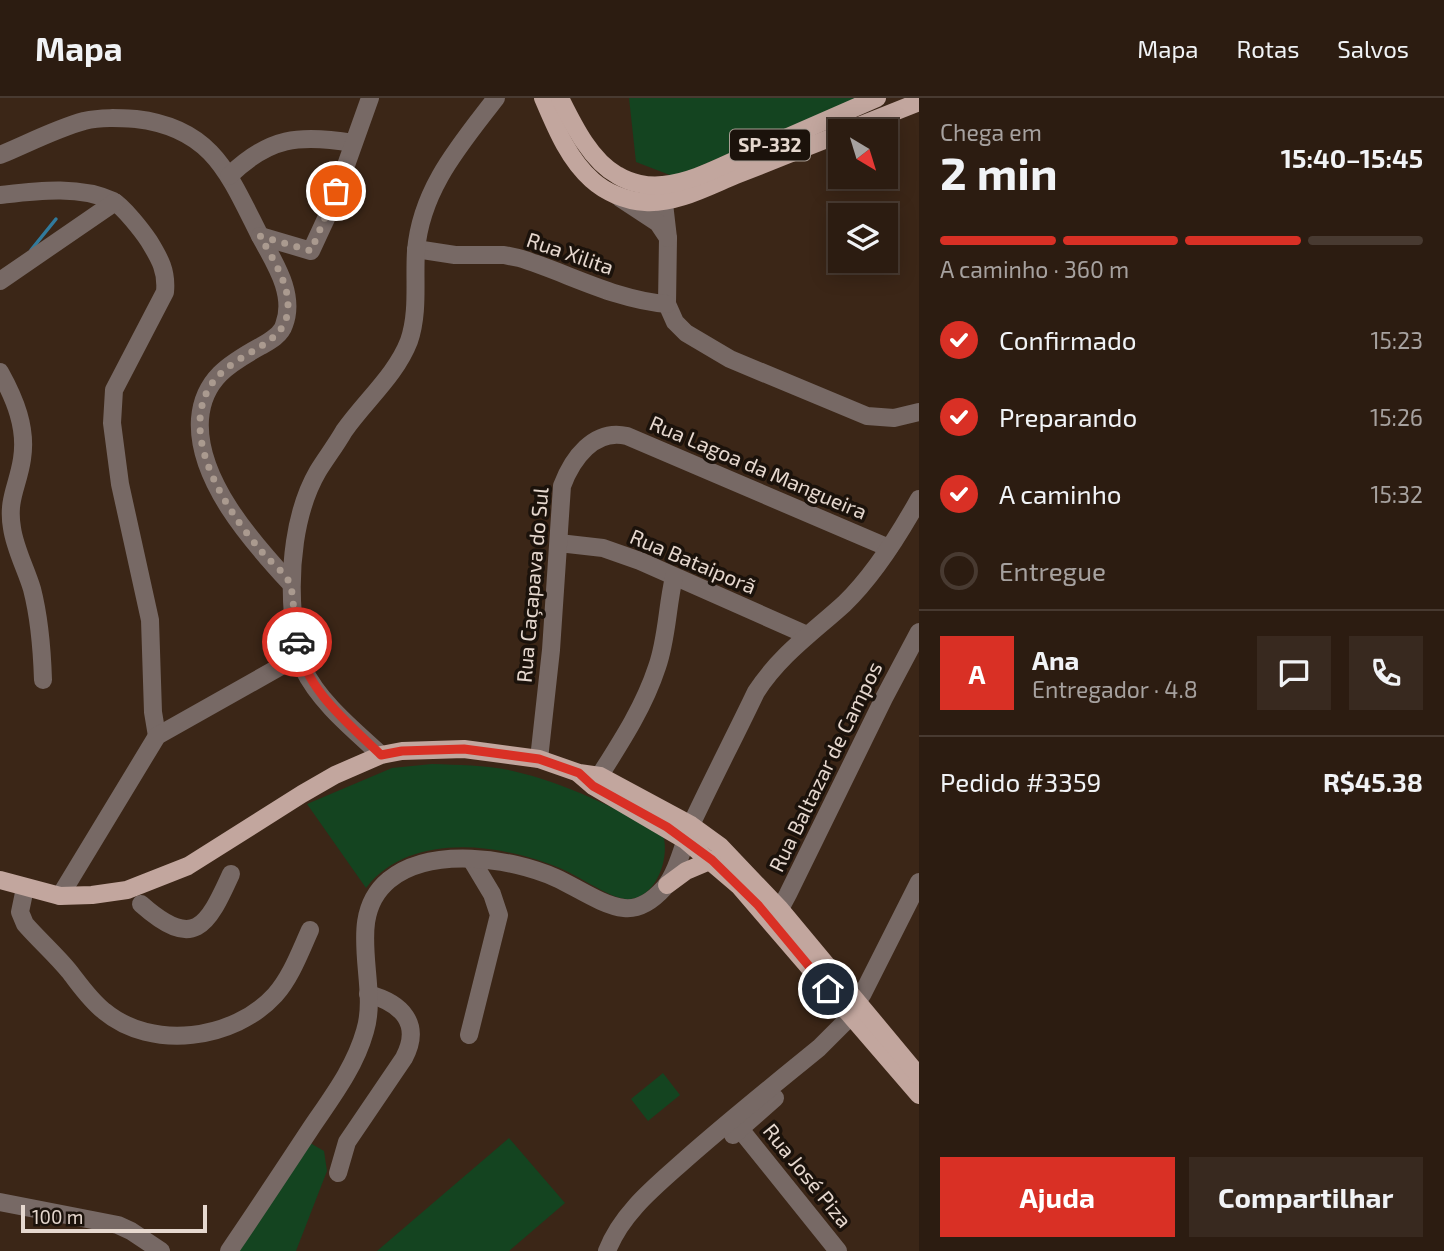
<!DOCTYPE html>
<html lang="pt">
<head>
<meta charset="utf-8">
<style>
	body { margin:0; font-family:"Exo 2",sans-serif; background:#38291f; color:#f1f3f6; height:100vh; display:flex; flex-direction:column; font-size:26px; white-space:nowrap }
	* { box-sizing:border-box; margin:0 }
	p { font-size:23px; color:#a6a19f }
	.icon { flex:none; width:38px; height:38px; fill:none; stroke:currentColor; stroke-width:2; stroke-linecap:round; stroke-linejoin:round }
	.map { position:relative; flex:1; overflow:hidden }
	.details { display:flex; flex-direction:column; background:#2c1c11; width:525px }
	.details>* { flex:none }
	.needle { width:46px; rotate:142deg }
	.buttons { position:absolute; left:828px; top:21px; display:grid; gap:14px }
	.buttons a { display:grid; place-items:center; width:70px; height:70px; border-radius:0px; background:#2c1c11; box-shadow:0 4px 18px #0003,0 0 0 2px #483a31; font-size:35px }
	.scale { position:absolute; left:21px; bottom:18px; width:186px; box-sizing:border-box; padding-left:7px; border:4px solid #e6d8cf; border-top:0; font-size:19px; line-height:24px; white-space:nowrap; color:#e6d8cf; -webkit-text-stroke:5px #1b120b; paint-order:stroke }
	.pin { position:absolute; display:grid; place-items:center; width:60px; height:60px; color:#fff; margin:-30px; border:4px solid #fff; border-radius:50%; box-shadow:0 2px 7px #0007 }
	.courier { position:absolute; display:grid; place-items:center; width:70px; height:70px; margin:-35px; border:5px solid #d93025; border-radius:50%; background:#fff; color:#222; box-shadow:0 2px 9px #0007 }
	.overview em { font-style:normal; font-weight:700 }
	.overview div { display:flex; flex-direction:column-reverse }
	.overview { display:flex; align-items:center; justify-content:space-between; height:119px; padding:0 21px }
	h1 { font-size:46px; font-weight:700; line-height:52px }
	.bar { display:grid; grid-template-columns:repeat(4,1fr); gap:10px 7px; align-content:center; height:84px; padding:0 21px }
	.bar i { height:9px; border-radius:5px; background:#483a31 }
	.bar .on { background:#d93025 }
	.bar p { grid-column:span 4 }
	.line { display:flex; align-items:center; gap:18px; padding:0 21px; border-top:2px solid #483a31 }
	.line div { flex:1 }
	.round { display:grid; place-items:center; flex:none; width:74px; height:74px; border-radius:0px; background:#38291f }
	ol { padding:0 21px; list-style:none }
	li { display:flex; align-items:center; gap:21px; height:77px }
	li p { margin-inline-start:auto }
	li .icon { padding:7px; border-radius:50%; background:#d93025; color:#fff; stroke-width:4 }
	li:last-child { color:#a6a19f }
	li i { width:38px; height:38px; border:4px solid #483a31; border-radius:50% }
	.action { display:flex; gap:14px; margin-top:auto; padding:14px 21px }
	.action a { flex:1; height:80px; border-radius:0px; background:#d93025; color:#fff; font-size:28px; font-weight:700; line-height:80px; text-align:center }
	.action a+a { background:#38291f; color:#f1f3f6 }
	header { display:flex; align-items:center; gap:42px; box-sizing:border-box; height:98px; padding:0 35px; background:#2c1c11; border-bottom:2px solid #483a31 }
	header strong { font-size:33px }
	nav { display:flex; gap:38px; margin-inline-start:auto; font-size:24px }
	main { display:flex; flex:1; min-height:0 }
	.map>svg:first-child { display:block }
</style>
</head>
<body>
<header>
<strong>Mapa</strong>
<nav><a>Mapa</a><a>Rotas</a><a>Salvos</a></nav>
</header>
<main>
<div class="map">
<svg width="919" height="1153" viewBox="0 0 919 1153">
	<rect width="100%" height="100%" fill="#3b2617"/>
	<g fill="#144420">
		<path d="M629,0H858L675,79L636,64Z"/>
		<path d="M432,666C459,667 487,667 513,673C565,685 617,710 663,737C671,762 653,809 620,800C605,796 578,778 562,771C503,746 411,732 366,790L307,706L392,670Z"/>
		<path d="M663,975L680,997L648,1023L631,1001Z"/>
		<path d="M509,1040L565,1105L509,1153H377Z"/>
		<path d="M310,1045L324,1053L327,1073L296,1153H238Z"/>
	</g>
	<g fill="none" stroke-linecap="round" stroke-linejoin="round">
		<path stroke="#317a9c" stroke-width="3.5" d="M31,152L56,121"/>
		<g stroke="#776965" stroke-width="18">
			<path d="M0,57C27,46 55,31 84,23C101,19 119,20 136,21C213,30 229,77 260,138C274,164 296,196 284,227C281,237 270,243 261,248C230,265 203,281 200,321C196,381 252,444 290,485"/>
			<path d="M229,78C269,39 299,36 353,45"/>
			<path d="M662,88L668,140L667,206L675,224L686,235L730,261L867,318L894,320L919,314"/>
			<path d="M0,97C36,93 79,87 113,103C123,108 143,134 149,143C160,161 167,173 165,194L114,292L112,325L120,386L150,522L153,614L157,638"/>
			<path d="M620,100L658,125L668,140"/>
			<path d="M260,138L311,153L330,112L370,0"/>
			<path d="M416,151L455,157H504L519,160C568,175 615,202 667,206"/>
			<path d="M0,183L115,104"/>
			<path d="M0,274C15,301 27,330 22,361C18,388 7,401 12,430C15,451 26,471 32,491C40,522 42,551 43,582"/>
			<path d="M559,445L603,450L640,463L807,537"/>
			<path d="M381,657C354,632 319,604 303,570C296,555 294,534 293,518C289,472 294,414 318,373C326,360 336,347 344,333C365,303 396,277 409,243C419,214 414,182 416,153C421,91 460,47 496,0"/>
			<path d="M539,661L551,552L562,388C572,361 594,330 627,338L889,450"/>
			<path d="M593,688C617,650 643,612 657,569C667,541 667,509 674,479"/>
			<path d="M25,790L20,814L25,826C39,842 55,856 69,873C80,887 90,902 104,913C152,953 234,942 275,897C291,879 300,854 310,832"/>
			<path d="M60,798L157,638L299,558"/>
			<path d="M141,806C194,853 207,829 231,776"/>
			<path d="M769,821L780,811L788,796L884,600L919,534"/>
			<path d="M469,937L499,817L492,796L471,761"/>
			<path d="M740,1031L838,1153"/>
			<path d="M733,1037L775,1000"/>
			<path d="M338,1075L347,1044L404,960C422,926 402,905 368,896"/>
			<path d="M0,1104L118,1127L131,1133L161,1153"/>
			<path d="M229,1153C257,1112 284,1071 311,1030C332,999 355,969 365,933C380,885 343,820 389,782C431,748 511,760 556,780C576,789 603,808 624,810C641,812 654,801 664,790C677,776 684,744 691,727C712,682 735,638 756,594C780,557 812,535 844,506C874,477 899,437 919,401"/>
			<path d="M607,1153C622,1114 657,1087 687,1060C730,1022 775,986 819,950L843,926L863,895L919,784"/>
		</g>
		<g stroke="#c2a69e" stroke-width="18">
			<path d="M543,0C555,28 568,61 592,82C605,94 626,103 645,104C676,106 707,89 736,77C771,63 805,50 840,36"/>
			<path d="M560,0C573,26 590,62 617,77C630,85 648,89 663,87C693,84 721,68 749,56C792,37 834,19 877,0"/>
			<path d="M846,33L919,4"/>
			<path d="M579,676L593,688L685,742L739,788L919,997"/>
			<path d="M0,782L60,798L92,797L127,792L188,768L302,696L335,677L381,657L402,653L464,651L539,661L579,675L600,678L691,727L720,748L780,811L919,978"/>
			<path d="M667,787L686,773L712,762"/>
		</g>
	</g>
	<g fill="none" stroke-linecap="round" stroke-linejoin="round">
		<path stroke="#aa9a8f" stroke-width="7" stroke-dasharray="0 12.6" d="M297,544C294,530 294,496 290,486C286,475 269,463 262,454C233,420 198,368 200,322C204,249 289,261 288,207C288,183 271,158 260,138L311,153L336,93"/>
		<path stroke="#d93025" stroke-width="9" d="M297,544C305,591 348,625 381,657L402,653L464,651L539,661L579,675L593,688L667,729L712,762L758,807L828,891"/>
	</g>
	<g text-anchor="middle" stroke-width="7" stroke-linejoin="round" paint-order="stroke">
		<rect fill="#1b120b" stroke="#a99d94" stroke-width="2" x="730" y="31.5" width="80" height="31" rx="5"/>
		<g font-size="19" font-weight="bold" fill="#e6d8cf">
			<text x="770" y="54">SP-332</text>
		</g>
		<g font-size="21" fill="#e6d8cf" stroke="#1b120b">
			<text transform="translate(570 156) rotate(19)" y="7">Rua Xilita</text>
			<text transform="translate(758 370) rotate(23)" y="7">Rua Lagoa da Mangueira</text>
			<text transform="translate(693 464) rotate(23)" y="7">Rua Bataiporã</text>
			<text transform="translate(533 487) rotate(-85)" y="7">Rua Caçapava do Sul</text>
			<text transform="translate(826 669) rotate(-64)" y="7">Rua Baltazar de Campos</text>
			<text transform="translate(807 1078) rotate(51)" y="7">Rua José Piza</text>
		</g>
	</g>
</svg>
<div class="buttons">
<a><svg class="needle" viewBox="-14 -14 28 28"><path d="M0-13l5 13h-10z" fill="#e53935"/><path d="M0 13l5-13h-10z" fill="#a6a19f"/></svg></a>
<a><svg class="icon" aria-label="layers" viewBox="0 0 24 24"><path d="M12 4l9 5-9 5-9-5zM3 14l9 5 9-5"/></svg></a>
</div>
<div class="scale">100 m</div>
<div class="pin" style="left:336px;top:93px;background:#ea580c"><svg class="icon" aria-label="bag" viewBox="0 0 24 24"><path d="M5 8h14l-1 12H6zM9 8a3 3 0 0 1 6 0"/></svg></div>
<div class="pin" style="left:828px;top:891px;background:#1f2937"><svg class="icon" aria-label="home" viewBox="0 0 24 24"><path d="M3 11l9-7 9 7M6 9v11h12V9"/></svg></div>
<div class="courier" style="left:297px;top:544px"><svg class="icon" aria-label="car" viewBox="0 0 24 24"><path d="M5 17H2v-5l4-1 3-4h7l3 4 3 1v5h-3M9 17h6M6 11h13"/><circle cx="7" cy="17" r="2"/><circle cx="17" cy="17" r="2"/></svg></div>
</div>
<section class="details">
<div class="overview"><div><h1>2 min</h1><p>Chega em</p></div><em>15:40–15:45</em></div>
<div class="bar"><i class="on"></i><i class="on"></i><i class="on"></i><i></i><p>A caminho · 360 m</p></div>
<ol>
<li><svg class="icon" aria-label="check" viewBox="0 0 24 24"><path d="M5 12l5 5 9-10"/></svg>Confirmado<p>15:23</p></li>
<li><svg class="icon" aria-label="check" viewBox="0 0 24 24"><path d="M5 12l5 5 9-10"/></svg>Preparando<p>15:26</p></li>
<li><svg class="icon" aria-label="check" viewBox="0 0 24 24"><path d="M5 12l5 5 9-10"/></svg>A caminho<p>15:32</p></li>
<li><i></i>Entregue</li>
</ol>
<div class="line" style="height:126px"><b class="round" style="background:#d93025;color:#fff">A</b><div><b>Ana</b><p>Entregador · 4.8</p></div><a class="round"><svg class="icon" aria-label="chat" viewBox="0 0 24 24"><path d="M4 5h16v11H9l-5 4z"/></svg></a><a class="round"><svg class="icon" aria-label="phone" viewBox="0 0 24 24"><path d="M5 4h4l2 5-3 2q2 4 5 5l2-3 5 2v4C11 20 4 13 5 4z"/></svg></a></div>
<div class="line" style="height:91px"><div>Pedido #3359</div><b>R$45.38</b></div>
<div class="action"><a>Ajuda</a><a>Compartilhar</a></div>
</section>
</main>
</body>
</html>
